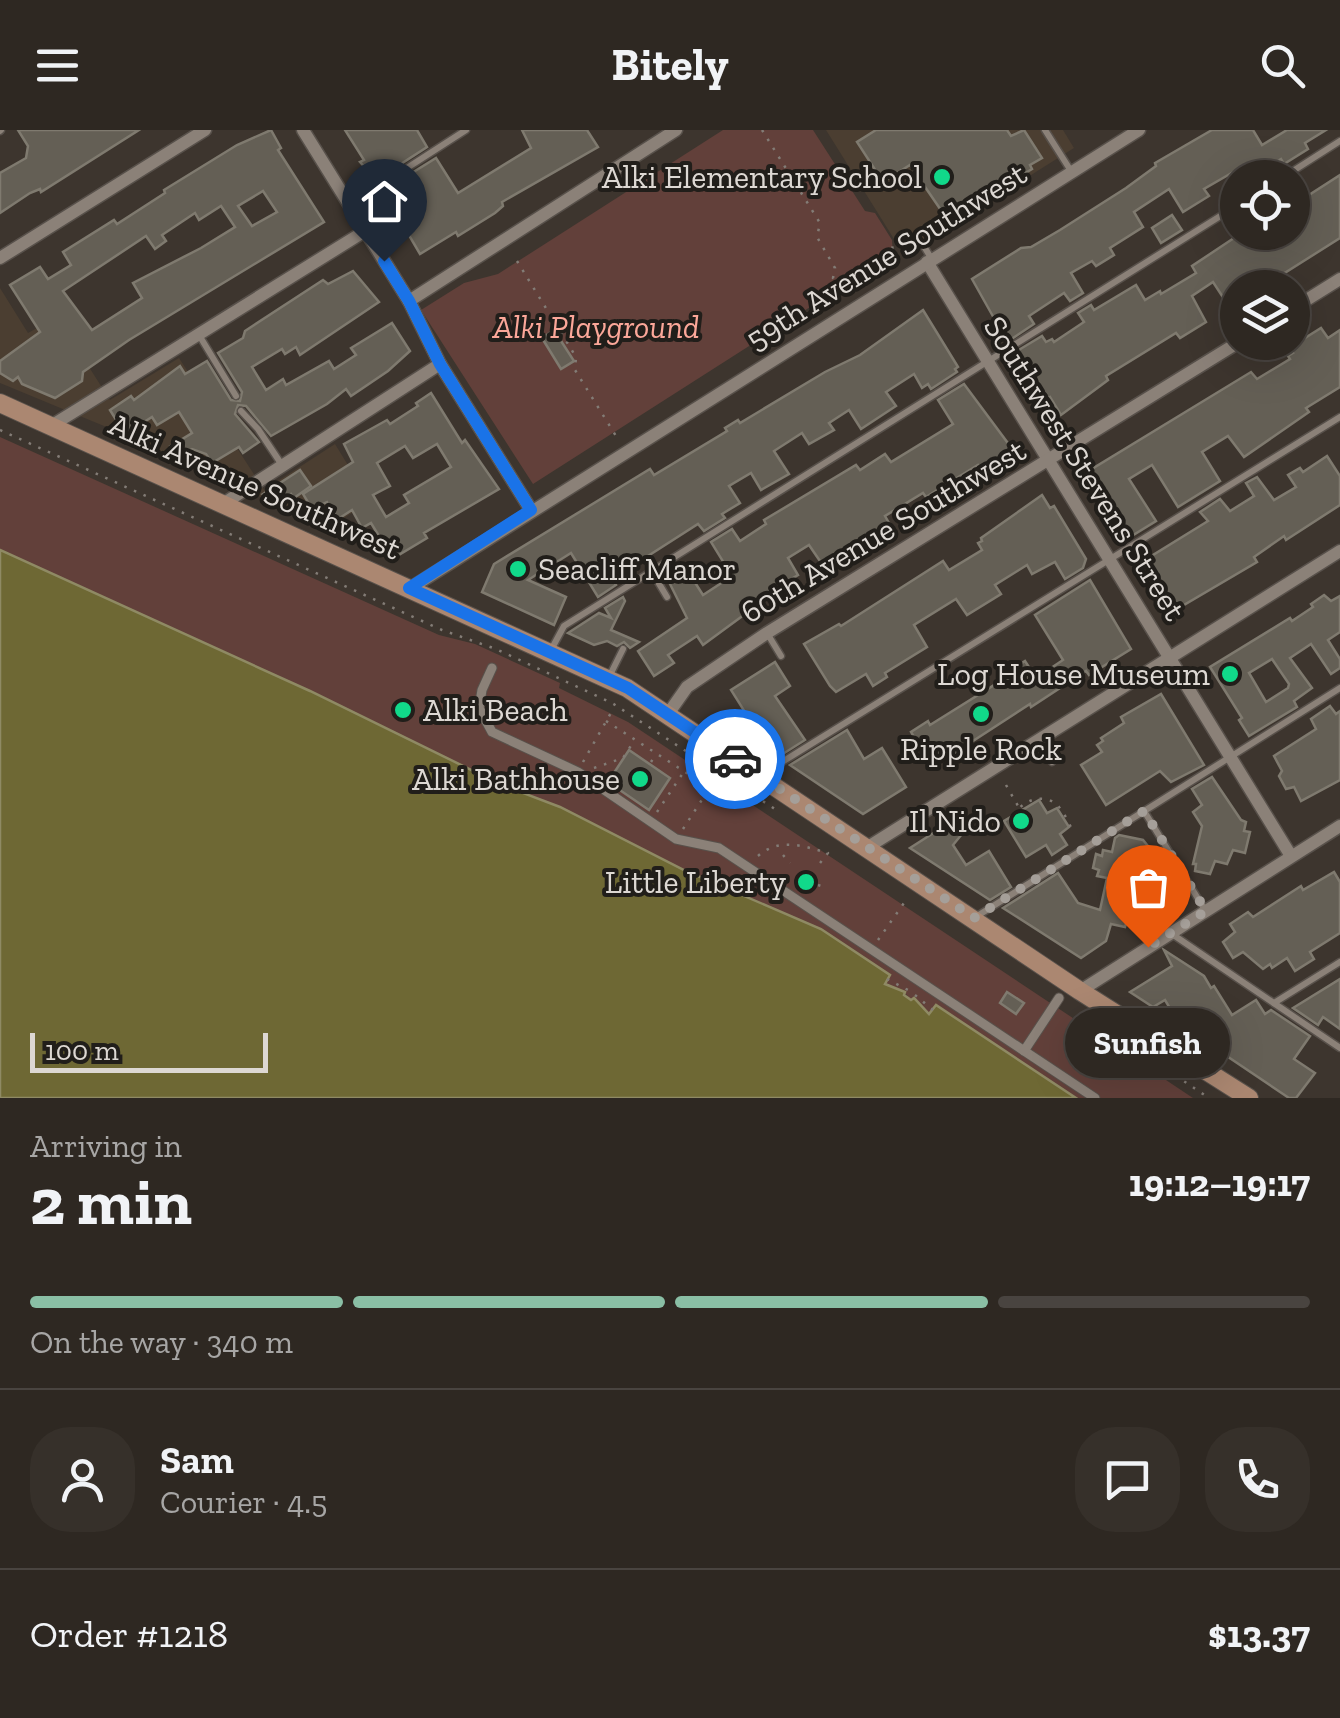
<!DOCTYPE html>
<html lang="en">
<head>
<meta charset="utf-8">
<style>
	body { margin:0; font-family:"Zilla Slab",serif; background:#36302a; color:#f1f3f6; height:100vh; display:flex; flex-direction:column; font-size:38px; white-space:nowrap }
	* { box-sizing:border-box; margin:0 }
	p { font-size:32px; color:#a7a6a5 }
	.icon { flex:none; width:55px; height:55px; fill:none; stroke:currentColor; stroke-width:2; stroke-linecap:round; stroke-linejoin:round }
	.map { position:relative; height:968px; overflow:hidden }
	.sheet { display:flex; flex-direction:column; background:#2e2822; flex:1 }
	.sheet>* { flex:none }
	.fabs { position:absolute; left:1220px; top:30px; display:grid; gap:20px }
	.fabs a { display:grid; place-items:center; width:90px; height:90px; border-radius:50%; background:#2e2822; box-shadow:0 10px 40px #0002,0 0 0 2px #494440; font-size:50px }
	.scale { position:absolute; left:30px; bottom:25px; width:238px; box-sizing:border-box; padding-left:10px; border:5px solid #ddd8d3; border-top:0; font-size:28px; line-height:35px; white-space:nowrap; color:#ddd8d3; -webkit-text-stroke:8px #211e1a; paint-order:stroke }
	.pin { position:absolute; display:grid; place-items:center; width:85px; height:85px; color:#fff; margin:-102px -42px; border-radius:50% 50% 50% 0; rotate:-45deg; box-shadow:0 0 10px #0007 }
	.pin .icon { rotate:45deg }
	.courier { position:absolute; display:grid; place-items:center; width:100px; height:100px; margin:-50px; border:8px solid #1a73e8; border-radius:50%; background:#fff; color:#222; box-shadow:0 2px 12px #0007 }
	.bubble { position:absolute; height:70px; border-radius:35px; background:#2e2822; box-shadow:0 10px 40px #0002,0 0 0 2px #494440; font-size:32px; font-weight:700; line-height:70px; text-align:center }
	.overview em { font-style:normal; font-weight:700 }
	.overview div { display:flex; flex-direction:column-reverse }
	.overview { display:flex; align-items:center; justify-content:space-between; height:170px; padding:0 30px }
	h1 { font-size:65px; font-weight:700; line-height:75px }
	.bar { display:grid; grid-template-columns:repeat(4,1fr); gap:15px 10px; align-content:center; height:120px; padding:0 30px }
	.bar i { height:12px; border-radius:8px; background:#494440 }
	.bar .selected { background:#8abfa5 }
	.bar p { grid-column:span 4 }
	.line { display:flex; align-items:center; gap:25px; padding:0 30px; border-top:2px solid #494440 }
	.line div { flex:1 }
	.round { display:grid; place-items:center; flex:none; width:105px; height:105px; border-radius:40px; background:#36302a }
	header { display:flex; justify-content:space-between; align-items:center; height:130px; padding:0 30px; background:#2e2822; font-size:45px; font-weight:700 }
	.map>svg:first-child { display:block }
</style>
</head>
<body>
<header><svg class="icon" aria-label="menu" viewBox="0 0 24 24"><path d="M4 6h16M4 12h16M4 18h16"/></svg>Bitely<svg class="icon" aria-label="search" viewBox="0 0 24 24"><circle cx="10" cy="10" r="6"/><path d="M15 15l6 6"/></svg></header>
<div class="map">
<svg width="1340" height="968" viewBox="0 0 1340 968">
	<rect width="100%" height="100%" fill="#3d352e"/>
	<g fill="#4b3e31">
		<path d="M826,0H1063L1074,18L904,125Z"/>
		<path d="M0,158L28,203L57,187L110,270L179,228L264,360L335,314L370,371L329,398L104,296L0,253Z"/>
	</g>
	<g fill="#62403a">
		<path d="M723,0H813L865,81L875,83L892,110L893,124L533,354L421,180L464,153L498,144Z"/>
		<path d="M0,307L439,505L475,514L560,553L559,558L628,592L1193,968H1076L937,875L930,884L914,869L912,871L904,862L884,854L889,844L561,677L502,655L310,561L0,420Z"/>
	</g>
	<path fill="#6e6834" stroke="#8f8a64" stroke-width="2.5" d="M0,420L310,561L502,655L560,677L686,741L821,799L890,845L885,854L905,862L904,865L911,870L914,868L929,884L936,875L1076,968H0Z"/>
	<g fill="#645f55" stroke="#7f7a6f" stroke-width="2.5" fill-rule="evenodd">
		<path d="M18,0H139L41,62L40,59L30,63L0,83V43L26,28L28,16Z"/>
		<path d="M271,0L281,18L278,20L324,92L129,210L83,242L82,251L55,268L22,254L18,247L13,251L0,243V231L40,202L10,155L40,137L48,149L71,135L63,122L114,90L117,94L165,63L164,60L237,15ZM263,61L277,82L252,96L238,76ZM221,76L235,97L201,118L133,153L142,168L92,200L63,161L146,106L155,119L166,111L162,105L195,83L199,90Z"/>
		<path d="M345,0H417L427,17L376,50L360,32L364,30Z"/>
		<path d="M522,0H587L598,17L502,72L503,76L495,83L458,106L456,102L420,124L383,61L436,28L458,63L531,18Z"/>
		<path d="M876,0H1007L1011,6L1024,0L1042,28L1030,35L1032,39L1007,54L1005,50L945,86L910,35L883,52L857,12Z"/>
		<path d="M1212,0H1253L1262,15L1287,0H1326L1305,13L1308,19L1284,34L1281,29L1251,48L1242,37L1204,59L1209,66L1183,82L1169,59L1134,82L1143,97L1110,118L1114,125L1096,136L1092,131L1071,143L1083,163L1070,171L1064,163L1029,186L1034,194L1010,210L1004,206L972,149L1021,118L1031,117L1060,100L1126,58L1156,36L1155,33Z"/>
		<path d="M1340,45V108L1261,158H1238V173L1230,178L1213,152L1192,166L1206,192L1180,208L1176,203L1106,246L1108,250L1061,285L1050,267L1047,269L1038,255L1035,256L1017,221L1042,206L1046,212L1052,209L1054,212L1084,192L1078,183L1091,175L1094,180L1136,155L1145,170L1160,161L1161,164L1196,143L1192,136L1243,102H1292V76Z"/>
		<path d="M1172,85L1182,100L1161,113L1152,98Z"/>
		<path d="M353,141L379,172L300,225L296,217L285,224L282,219L252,237L266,260L283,249L286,255L329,231L334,239L356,225L351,218L392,193L410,221L388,241L351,266L346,259L327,274L271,306L246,276L238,275L235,284L259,312L243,323L239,317L212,333L206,324L192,319L185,323L171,316L192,303L179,282L157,295L152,287L125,304L110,280L131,266L134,270L180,236L185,244L207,231L231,270L240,271L242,262L218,223L243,208L245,201L323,150L328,154Z"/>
		<path d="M923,180L958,237L955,239L957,242L931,259L928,254L922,258L914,244L886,262L896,276L861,299L849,280L829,293L834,300L809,314L802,303L774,321L789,344L761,360L751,343L729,356L740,373L722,384L725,388L704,401L698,394L612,449L616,455L598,467L571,423L528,450L566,467L554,495L482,462L494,434L650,339L654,345L727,301L725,298L738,290L740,293L825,242L860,225Z"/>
		<path d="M1321,198L1328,208L1340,200V257L1306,278L1309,282L1244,327L1228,306L1202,322L1220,351L1178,377L1152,335L1129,349L1156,391L1130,407L1087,342L1251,242L1257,249L1290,229L1288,226L1293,223L1289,218Z"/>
		<path d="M554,200L574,231L561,239L542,208Z"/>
		<path d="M964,254L1013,320L981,339L978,335L926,367L923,363L885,386L889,393L822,434L809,415L788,428L798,445L769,462L771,465L703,515L697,506L668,525L674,533L654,546L638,521L687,488L667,448L685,437L703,465L732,446L711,412L732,399L740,411L766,394L764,390L856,335L860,340L885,324L891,332L953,294L938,270Z"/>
		<path d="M431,263L462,313L465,310L499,359L424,403L427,408L397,426L389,414L385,416L371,393L362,398L352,380L338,389L327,372L312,379L303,364L353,332L344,314L387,290L390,294L418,276L416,273ZM437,314L451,337L404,365L409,373L386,387L373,365L390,356L377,333L405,316L413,328Z"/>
		<path d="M1327,326L1340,346V375L1286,410L1284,406L1254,427L1257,432L1177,479L1145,430L1208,391L1200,382L1220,369L1230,381L1254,366L1246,353L1257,347L1274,370L1296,357L1288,345L1300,338L1303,342Z"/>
		<path d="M300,340L311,356L294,368L291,364L280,372L263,364Z"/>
		<path d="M1042,365L1050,378L1054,376L1086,429L1083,438L1065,449L1055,432L1032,444L1027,435L995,455L1001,464L967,485L956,469L914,495L927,517L885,543L887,547L873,556L866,544L836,562L830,556L804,514L839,494L841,496L943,431L949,440L982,420L978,413L982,411L981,408Z"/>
		<path d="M1090,450L1131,519L1089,545L1086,541L1031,577L1030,574L936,635L933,629L929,632L911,602L928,591L930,595L1010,545L1008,542L1025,531L1036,548L1063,530L1035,485Z"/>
		<path d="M1324,465L1331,471L1340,466V502L1328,510L1340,529V538L1331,544L1311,514L1290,528L1312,558L1294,571L1297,577L1249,606L1239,590L1242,588L1210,537L1290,488L1292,491L1313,477L1311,474ZM1272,529L1289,554L1288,558L1266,572L1249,543Z"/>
		<path d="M623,467L625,471L611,500L639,512L630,518L624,512L617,516L607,511L594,515L568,503L599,483L611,488L605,478Z"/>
		<path d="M775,532L790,556L775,566L805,610L778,627L770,622L731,560Z"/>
		<path d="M1161,564L1204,635L1171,652L1160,641L1106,675L1081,635L1102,622L1097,615L1103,611L1101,608L1124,593L1121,587Z"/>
		<path d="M1330,576L1336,584L1340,581V650L1301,671L1294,657L1286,659L1279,646L1282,641L1274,626L1316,599L1311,589Z"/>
		<path d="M847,600L864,629L882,618L906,657L863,684L790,635Z"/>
		<path d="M629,620L670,648L649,680L608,652Z"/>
		<path d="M1212,647L1241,690L1246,692L1244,701L1250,702L1245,723L1233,720L1227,734L1215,731L1210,744L1195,741L1196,734H1193L1202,696L1193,682L1202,675L1192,659Z"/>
		<path d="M1039,670L1047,683L1057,678L1069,697L1060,704L1067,715L1052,725L1046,715L1026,727L1004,691Z"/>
		<path d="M960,686L967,698L953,715L966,735L989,721L1011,757L990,770L910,718Z"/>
		<path d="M1119,705L1143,710L1152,721L1150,729L1155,731L1154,739L1163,741L1162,747H1167L1160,776L1147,773L1143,786L1129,783L1125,797L1111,794L1106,811L1081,828L1003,778L1058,743L1078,773L1100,780L1107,748L1097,746L1099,740L1093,738L1096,724L1102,726L1103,720L1112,722L1115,708Z"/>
		<path d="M1334,742L1340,752V803L1310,822L1314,829L1295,841L1287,828L1272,838L1270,834L1263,839L1243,822L1233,828L1223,812L1235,802L1230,794L1248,782L1253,787L1301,756L1303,760Z"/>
		<path d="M1164,820L1204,846L1211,858L1214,856L1232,885L1256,870L1265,884L1271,880L1310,906L1294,929L1315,943L1296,968H1289L1212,916L1191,886L1183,891L1178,883L1174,885L1165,870L1153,877L1130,862L1172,836Z"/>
		<path d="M1340,849V899L1323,887L1318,895L1293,878Z"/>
		<path d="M1007,862L1024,873L1016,884L1000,873Z"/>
	</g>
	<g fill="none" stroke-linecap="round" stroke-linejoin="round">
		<defs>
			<g id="service">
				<path d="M1045,0L1071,41"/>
				<path d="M0,1L1,0"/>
				<path d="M1282,48L1340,11"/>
				<path d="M351,74L466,0"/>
				<path d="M922,113L931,128"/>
				<path d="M199,205L236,266"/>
				<path d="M241,281L258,299L282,335"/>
				<path d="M652,442L667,467"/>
				<path d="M767,503L781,526"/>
				<path d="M551,520L564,496L1238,75"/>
				<path d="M609,547L623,519"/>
				<path d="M1039,611L1052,632"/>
				<path d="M761,645L1340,287"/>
				<path d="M1144,681L1205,780"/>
				<path d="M974,788L1340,558"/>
				<path d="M1172,804L1340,918"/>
				<path d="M1274,873L1340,832"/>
			</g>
			<g id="pedestrian">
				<path d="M492,538L482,560L479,578L492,602L578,642L676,709L719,718L1095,968"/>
				<path d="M1024,921L1059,868"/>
			</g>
			<g id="minor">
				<path d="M303,0L409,171L440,234L531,380"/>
				<path d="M0,128L205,0"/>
				<path d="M927,132L1291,726"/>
				<path d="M409,171L676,0"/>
				<path d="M1292,179L1340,149"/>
				<path d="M51,296L365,101"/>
				<path d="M223,374L440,234"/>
				<path d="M409,459L1139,0"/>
				<path d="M668,584L687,557L767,503L1239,212"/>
				<path d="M868,717L1340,421"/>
				<path d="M1080,861L1340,696"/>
			</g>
			<path id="secondary" d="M0,273L627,558L1080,861L1249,968"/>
		</defs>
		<use href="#service" stroke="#58514b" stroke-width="9"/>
		<use href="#pedestrian" stroke="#58514b" stroke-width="11"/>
		<use href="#minor" stroke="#58514b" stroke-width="15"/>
		<use href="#secondary" stroke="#58514b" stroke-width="20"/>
		<g stroke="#837c76" stroke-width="2.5" stroke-dasharray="2.5 8" stroke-linecap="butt">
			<path d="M762,0L820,93L817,107L835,138L833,148L847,151L892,123L893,109"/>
			<path d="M517,131L576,227L575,240L616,306"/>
			<path d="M0,300L442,500L496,519L612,573L778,681"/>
			<path d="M606,591L710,658"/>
			<path d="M583,632L612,581"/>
			<path d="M651,632L656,624"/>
			<path d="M594,638L623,628L634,611"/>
			<path d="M1006,655L1018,676"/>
			<path d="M657,682L683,643"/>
			<path d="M1014,685C1023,669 1046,662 1059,677C1065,684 1069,694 1073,701"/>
			<path d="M683,699L716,648"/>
			<path d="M783,725L790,733"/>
			<path d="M758,726C780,707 803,716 828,723L816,738"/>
			<path d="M818,755L828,758"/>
			<path d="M878,810L904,773"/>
			<path d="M887,849L908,860"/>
			<path d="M915,865L933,880"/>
			<path d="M1097,893L1209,968"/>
		</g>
		<use href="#service" stroke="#8b8178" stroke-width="6"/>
		<use href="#pedestrian" stroke="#8b8178" stroke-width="9"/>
		<use href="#minor" stroke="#8b8178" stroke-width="12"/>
		<use href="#secondary" stroke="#ab8771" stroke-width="18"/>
	</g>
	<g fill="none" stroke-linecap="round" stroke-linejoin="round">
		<path stroke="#a59f99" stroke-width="10" stroke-dasharray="0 18" d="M735,629L974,788L1144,681L1206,781L1148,817"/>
		<path stroke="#1a73e8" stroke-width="12" d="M384,131L409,171L440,234L531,380L409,458L628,558L735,629"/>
	</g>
	<g fill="#11d98a" stroke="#211e1a" stroke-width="4">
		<circle cx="942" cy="47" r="10"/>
		<circle cx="518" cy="439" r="10"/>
		<circle cx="1230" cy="544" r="10"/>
		<circle cx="403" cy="580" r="10"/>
		<circle cx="981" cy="584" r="10"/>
		<circle cx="640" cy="649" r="10"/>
		<circle cx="1021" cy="691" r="10"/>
		<circle cx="806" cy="752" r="10"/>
	</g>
	<g text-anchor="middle" stroke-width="8" stroke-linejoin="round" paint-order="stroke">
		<g font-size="32" fill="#ddd8d3" stroke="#211e1a" text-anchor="end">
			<text x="922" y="58">Alki Elementary School</text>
			<text x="538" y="450" text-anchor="start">Seacliff Manor</text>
			<text x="1210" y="555">Log House Museum</text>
			<text x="423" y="591" text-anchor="start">Alki Beach</text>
			<text x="981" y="630" text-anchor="middle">Ripple Rock</text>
			<text x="620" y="660">Alki Bathhouse</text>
			<text x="1001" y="702">Il Nido</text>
			<text x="786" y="763">Little Liberty</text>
		</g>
		<g font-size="32" fill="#ddd8d3" stroke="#211e1a">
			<text transform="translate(886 126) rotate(-32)" y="11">59th Avenue Southwest</text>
			<text transform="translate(1085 338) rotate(58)" y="11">Southwest Stevens Street</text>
			<text transform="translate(255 356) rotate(24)" y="11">Alki Avenue Southwest</text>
			<text transform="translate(883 401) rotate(-31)" y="11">60th Avenue Southwest</text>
		</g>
		<g font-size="32" font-style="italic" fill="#fba799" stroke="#211e1a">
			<text x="596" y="208">Alki Playground</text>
		</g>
	</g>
</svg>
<div class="fabs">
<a><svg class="icon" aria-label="locate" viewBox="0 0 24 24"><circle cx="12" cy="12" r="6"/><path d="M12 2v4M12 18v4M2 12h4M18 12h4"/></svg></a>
<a><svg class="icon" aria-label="layers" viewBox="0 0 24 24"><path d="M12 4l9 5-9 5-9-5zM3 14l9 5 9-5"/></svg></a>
</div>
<div class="scale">100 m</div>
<div class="pin" style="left:1148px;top:817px;background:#ea580c"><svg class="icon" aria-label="bag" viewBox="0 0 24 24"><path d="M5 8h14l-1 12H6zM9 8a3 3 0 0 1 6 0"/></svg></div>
<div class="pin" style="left:384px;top:131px;background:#1f2937"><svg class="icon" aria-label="home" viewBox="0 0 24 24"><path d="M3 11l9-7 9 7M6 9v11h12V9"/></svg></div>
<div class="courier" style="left:735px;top:629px"><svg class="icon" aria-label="car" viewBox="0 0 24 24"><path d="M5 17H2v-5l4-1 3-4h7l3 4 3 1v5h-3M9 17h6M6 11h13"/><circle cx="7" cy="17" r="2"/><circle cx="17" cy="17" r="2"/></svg></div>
<div class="bubble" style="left:1065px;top:878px;width:165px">Sunfish</div>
</div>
<section class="sheet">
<div class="overview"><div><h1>2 min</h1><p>Arriving in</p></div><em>19:12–19:17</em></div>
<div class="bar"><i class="selected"></i><i class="selected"></i><i class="selected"></i><i></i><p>On the way · 340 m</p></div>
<div class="line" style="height:180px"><a class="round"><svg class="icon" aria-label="person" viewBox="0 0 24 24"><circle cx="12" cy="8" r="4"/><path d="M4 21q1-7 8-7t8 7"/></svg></a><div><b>Sam</b><p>Courier · 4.5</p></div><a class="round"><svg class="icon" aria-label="chat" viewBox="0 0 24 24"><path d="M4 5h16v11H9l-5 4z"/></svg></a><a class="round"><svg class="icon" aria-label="phone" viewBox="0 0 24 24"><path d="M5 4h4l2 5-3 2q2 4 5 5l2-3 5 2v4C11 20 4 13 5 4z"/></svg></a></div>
<div class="line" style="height:130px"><div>Order #1218</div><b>$13.37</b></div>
</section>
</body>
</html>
